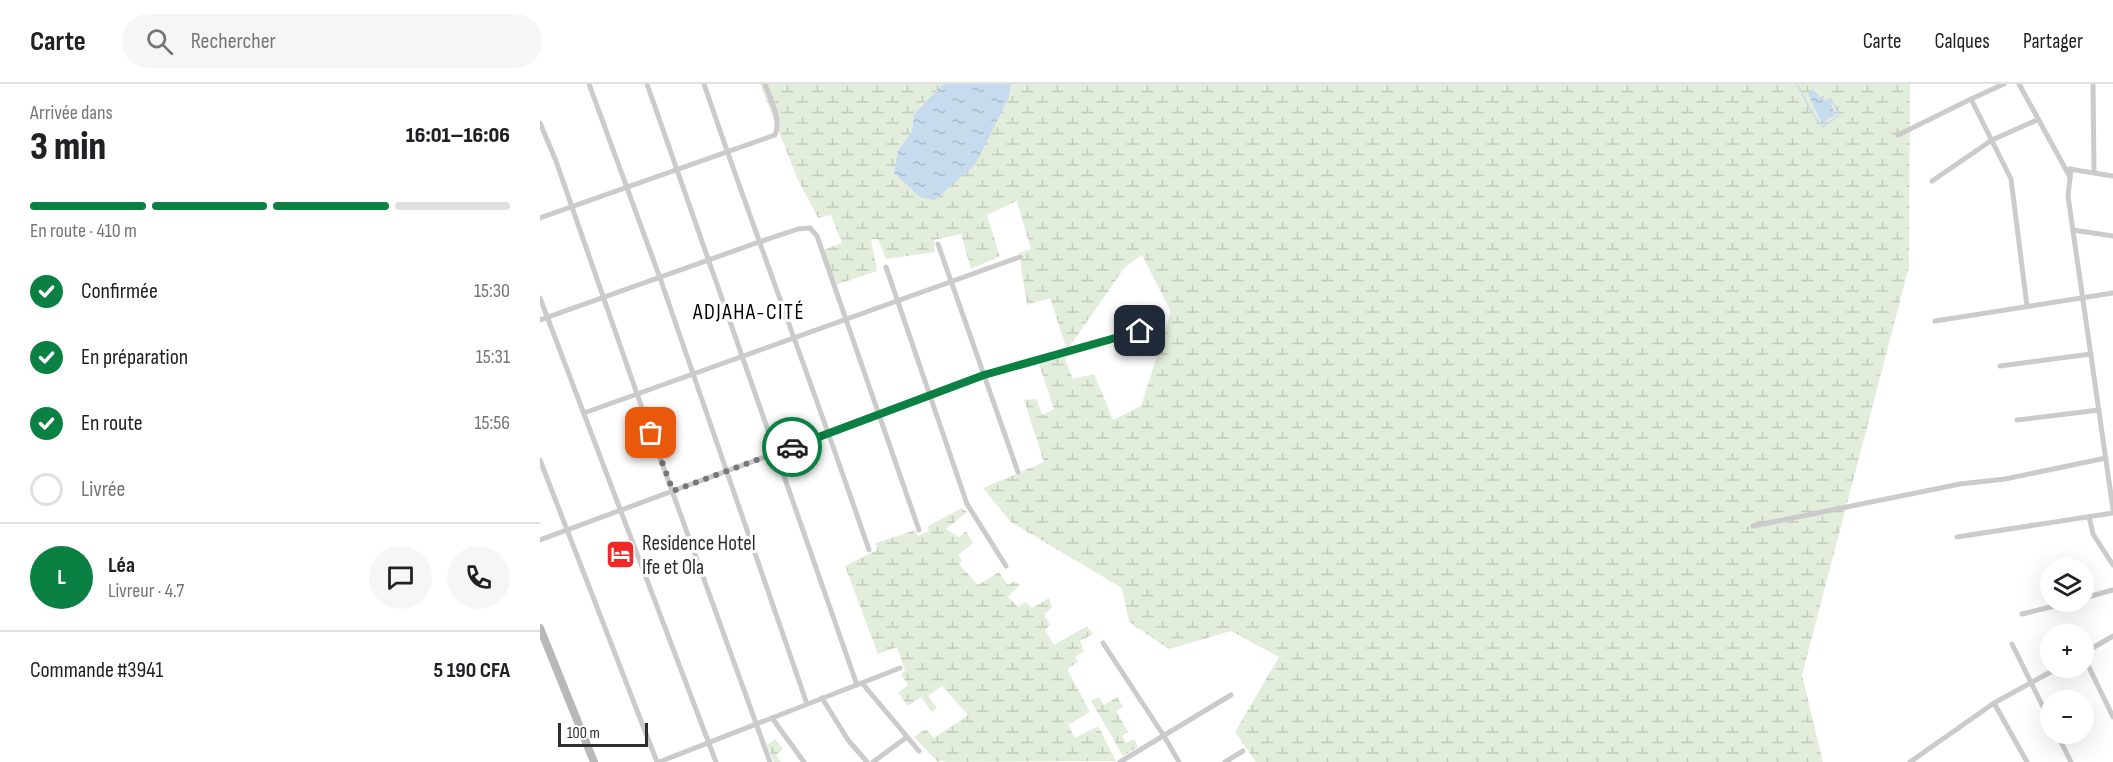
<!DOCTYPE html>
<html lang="fr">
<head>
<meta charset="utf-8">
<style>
	body { margin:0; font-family:"Sofia Sans Condensed",sans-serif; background:#f6f6f6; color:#202124; height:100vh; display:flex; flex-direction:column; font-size:22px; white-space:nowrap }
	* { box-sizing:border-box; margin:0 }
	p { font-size:20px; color:#757577 }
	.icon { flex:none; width:33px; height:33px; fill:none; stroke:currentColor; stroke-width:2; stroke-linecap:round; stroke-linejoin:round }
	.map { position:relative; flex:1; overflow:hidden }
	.sheet { display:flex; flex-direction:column; background:#fff; width:540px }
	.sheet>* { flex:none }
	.tools { position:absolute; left:1500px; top:474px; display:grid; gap:12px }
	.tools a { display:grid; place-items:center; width:54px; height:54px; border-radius:50%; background:#fff; box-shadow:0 6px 24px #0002; font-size:30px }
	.scale { position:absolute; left:18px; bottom:15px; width:90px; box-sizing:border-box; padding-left:6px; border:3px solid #2e2e2e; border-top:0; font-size:16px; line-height:21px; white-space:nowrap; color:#2e2e2e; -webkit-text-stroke:4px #fff; paint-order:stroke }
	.pin { position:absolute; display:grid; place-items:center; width:51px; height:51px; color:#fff; margin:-26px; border-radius:12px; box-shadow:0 3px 9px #0006 }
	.courier { position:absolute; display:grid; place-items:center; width:60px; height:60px; margin:-30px; border:4px solid #0b8043; border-radius:50%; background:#fff; color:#222; box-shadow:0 2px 8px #0007 }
	.headline em { font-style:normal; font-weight:800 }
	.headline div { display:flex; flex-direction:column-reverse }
	.headline { display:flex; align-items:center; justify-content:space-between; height:102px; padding:0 30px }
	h1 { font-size:39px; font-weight:800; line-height:45px }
	.bar { display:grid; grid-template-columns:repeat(4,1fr); gap:9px 6px; align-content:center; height:72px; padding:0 30px }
	.bar i { height:8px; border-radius:4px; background:#e0e0e0 }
	.bar .current { background:#0b8043 }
	.bar p { grid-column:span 4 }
	.line { display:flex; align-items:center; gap:15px; padding:0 30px; border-top:2px solid #e0e0e0 }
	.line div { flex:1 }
	.round { display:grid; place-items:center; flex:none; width:63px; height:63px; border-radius:32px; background:#f6f6f6 }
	ol { padding:0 30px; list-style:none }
	li { display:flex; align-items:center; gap:18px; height:66px }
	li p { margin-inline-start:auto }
	li .icon { padding:6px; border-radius:50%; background:#0b8043; color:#fff; stroke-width:4 }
	li:last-child { color:#757577 }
	li i { width:33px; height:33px; border:3px solid #e0e0e0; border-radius:50% }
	header { display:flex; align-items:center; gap:36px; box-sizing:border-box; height:84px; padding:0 30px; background:#fff; border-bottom:2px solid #e0e0e0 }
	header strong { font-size:28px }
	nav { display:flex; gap:33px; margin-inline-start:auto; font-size:21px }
	.search { width:420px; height:54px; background:#f6f6f6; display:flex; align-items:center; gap:15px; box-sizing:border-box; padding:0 21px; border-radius:33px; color:#757577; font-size:22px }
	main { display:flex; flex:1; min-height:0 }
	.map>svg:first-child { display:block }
</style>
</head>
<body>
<header>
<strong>Carte</strong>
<div class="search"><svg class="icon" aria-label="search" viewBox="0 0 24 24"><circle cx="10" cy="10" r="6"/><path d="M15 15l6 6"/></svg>Rechercher</div>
<nav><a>Carte</a><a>Calques</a><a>Partager</a></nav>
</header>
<main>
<section class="sheet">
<div class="headline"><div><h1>3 min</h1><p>Arrivée dans</p></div><em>16:01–16:06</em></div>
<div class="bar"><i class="current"></i><i class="current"></i><i class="current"></i><i></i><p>En route · 410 m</p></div>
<ol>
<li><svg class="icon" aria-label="check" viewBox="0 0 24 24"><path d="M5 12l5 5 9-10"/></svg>Confirmée<p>15:30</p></li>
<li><svg class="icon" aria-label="check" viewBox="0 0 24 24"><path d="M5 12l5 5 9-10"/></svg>En préparation<p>15:31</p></li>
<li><svg class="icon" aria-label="check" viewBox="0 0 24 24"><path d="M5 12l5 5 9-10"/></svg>En route<p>15:56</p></li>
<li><i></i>Livrée</li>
</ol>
<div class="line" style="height:108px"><b class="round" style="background:#0b8043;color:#fff">L</b><div><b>Léa</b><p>Livreur · 4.7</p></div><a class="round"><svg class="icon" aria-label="chat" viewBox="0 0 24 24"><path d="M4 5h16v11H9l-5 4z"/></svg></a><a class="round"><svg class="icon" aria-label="phone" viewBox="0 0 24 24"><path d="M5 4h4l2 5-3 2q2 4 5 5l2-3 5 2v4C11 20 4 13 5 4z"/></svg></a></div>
<div class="line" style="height:78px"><div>Commande #3941</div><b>5 190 CFA</b></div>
</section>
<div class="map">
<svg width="1573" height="678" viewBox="0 0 1573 678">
	<defs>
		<pattern id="wetland-marsh" width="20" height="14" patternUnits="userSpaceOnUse" patternTransform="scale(1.5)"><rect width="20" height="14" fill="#e3eddb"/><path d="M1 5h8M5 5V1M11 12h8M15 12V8" fill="none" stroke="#c3ccbc"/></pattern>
		<pattern id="water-ripples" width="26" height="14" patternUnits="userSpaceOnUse" patternTransform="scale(1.5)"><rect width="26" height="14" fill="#c6dbee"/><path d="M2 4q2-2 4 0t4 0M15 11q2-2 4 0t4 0" fill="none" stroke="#aabccc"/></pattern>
	</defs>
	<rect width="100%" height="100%" fill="#fff"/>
	<g fill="url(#wetland-marsh)">
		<path d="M220,0H403L374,30L372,47L358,67L446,57L469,13L471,0H1370L1369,183L1262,591L1283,678H716L695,648L739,573L691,547L629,565L589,538L582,504L471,438L443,404L504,378L484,316L497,315L502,331L514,325L499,280L524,273L533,295L554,290L573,336L601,322L631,228L602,171L585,183L527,266L510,214L487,221L479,169L491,165L477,117L447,131L460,172L431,185L421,150L394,156L395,168L346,175L338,155H331L337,187L295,201L283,166L302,159L291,131L278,134L258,96Z"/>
		<path d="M422,424L427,428L406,445L419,453L426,447L433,459L418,471L422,476L419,480L438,501L459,488L468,501L474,497L480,500L468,513L478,523L486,518L492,524L509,514L512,524L504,530L510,541L505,546L514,561L547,542L553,550L540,557L544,567L535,573L538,578L527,585L550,628L528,641L535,654L558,642L576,677L405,678L402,676L398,678L374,653L386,645L394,654L428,631L402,602L388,612L397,624L392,628L381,613L368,622L358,609L368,601L361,590L365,587L357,563L338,570L305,482L337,466L336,459L375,446L378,452L389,447L388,442Z"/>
		<path d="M559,613L564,621L577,613L583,623L576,627L588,648L582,652L586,659L594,655L598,663L583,672L551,617Z"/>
		<path d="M235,655L243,665L236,671L241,678H234L227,661Z"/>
	</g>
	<g fill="url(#water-ripples)">
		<path d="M403,0H471L469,13L435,81L395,116L380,113L354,89L358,67L372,47L374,30Z"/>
		<path d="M1272,5L1284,16L1291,14L1293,18L1291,20L1295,31L1282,39L1268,10Z"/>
	</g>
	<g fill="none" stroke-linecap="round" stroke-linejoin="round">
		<path stroke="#c6dbee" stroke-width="1.5" d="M1257,0C1265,13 1272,34 1283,43L1299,31L1293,18"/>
		<g stroke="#cbcbcb" stroke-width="5">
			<path d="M49,0L120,194L267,620"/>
			<path d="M107,0L317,601"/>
			<path d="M164,0C217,156 276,310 329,466"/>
			<path d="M1479,0L1530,93"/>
			<path d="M1553,0L1554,88"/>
			<path d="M1431,15L1471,95L1487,222"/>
			<path d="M0,39L16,77L97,310L230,678"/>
			<path d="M1358,51L1431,15L1464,0"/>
			<path d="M1529,85L1573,92"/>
			<path d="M1531,85L1528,112L1573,425"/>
			<path d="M1392,97L1452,56L1497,36"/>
			<path d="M0,134L235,51C242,36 230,15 225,0"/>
			<path d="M1533,146L1573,152"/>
			<path d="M398,160L478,388"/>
			<path d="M346,183L427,420L466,482"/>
			<path d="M0,214L176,678"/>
			<path d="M0,236L219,158L258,145L270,144L277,152L379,446"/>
			<path d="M1395,237L1573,209"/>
			<path d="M1460,282L1551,270"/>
			<path d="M44,329L480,173"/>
			<path d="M1477,336L1559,326"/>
			<path d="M0,376L117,678"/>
			<path d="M1549,433L1553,450L1573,481"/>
			<path d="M1213,442L1420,400L1465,395L1566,374"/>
			<path d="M1417,453L1573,429"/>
			<path d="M0,456L444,292L600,247"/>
			<path d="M1544,514L1573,506"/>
			<path d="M1482,530L1531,518"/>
			<path d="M563,559L624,652L639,678"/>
			<path d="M1472,560L1510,637"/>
			<path d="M1544,569L1573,552"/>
			<path d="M1544,573L1573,633"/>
			<path d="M322,599L379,667"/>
			<path d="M282,614L308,656L327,678"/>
			<path d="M1454,619L1487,678"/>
			<path d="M232,634L264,678"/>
			<path d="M1517,650L1531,678"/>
			<path d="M119,678L360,584"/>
			<path d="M333,678L367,653"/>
			<path d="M580,678L691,611"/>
			<path d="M685,678L703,667"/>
			<path d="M1370,678L1454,619L1518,584"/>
		</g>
		<path stroke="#b8b8b8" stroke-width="8" d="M0,544L54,678"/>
	</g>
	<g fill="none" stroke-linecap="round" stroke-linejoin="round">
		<path stroke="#777" stroke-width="6" stroke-dasharray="0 10.8" d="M111,349L133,407L252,363"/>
		<path stroke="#0b8043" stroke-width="8" d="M252,363L444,291L600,247"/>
	</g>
	<defs>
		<symbol id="hotel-square" viewBox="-11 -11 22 22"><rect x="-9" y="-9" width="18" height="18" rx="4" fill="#f02926" stroke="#fff"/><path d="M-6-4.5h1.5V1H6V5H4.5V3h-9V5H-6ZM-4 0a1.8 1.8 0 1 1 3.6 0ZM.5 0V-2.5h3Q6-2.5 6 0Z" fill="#fff"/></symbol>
	</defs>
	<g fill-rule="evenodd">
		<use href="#hotel-square" x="64" y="454" width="33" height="33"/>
	</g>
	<g text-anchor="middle" stroke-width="6" stroke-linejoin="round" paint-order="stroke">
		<g font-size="21" fill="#2e2e2e" stroke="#fff" text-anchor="start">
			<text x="102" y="466">Residence Hotel<tspan x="102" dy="24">Ife et Ola</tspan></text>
		</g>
		<g font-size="22" letter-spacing="1.5" fill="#000" stroke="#fff">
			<text x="209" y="235">ADJAHA-CITÉ</text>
		</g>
	</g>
</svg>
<div class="tools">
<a><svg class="icon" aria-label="layers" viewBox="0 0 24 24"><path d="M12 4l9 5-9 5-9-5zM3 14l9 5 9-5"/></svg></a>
<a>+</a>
<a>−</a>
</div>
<div class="scale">100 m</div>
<div class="pin" style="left:111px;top:349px;background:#ea580c"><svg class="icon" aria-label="bag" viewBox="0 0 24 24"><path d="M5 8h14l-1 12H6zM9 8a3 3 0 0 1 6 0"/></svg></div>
<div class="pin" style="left:600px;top:247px;background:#1f2937"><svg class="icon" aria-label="home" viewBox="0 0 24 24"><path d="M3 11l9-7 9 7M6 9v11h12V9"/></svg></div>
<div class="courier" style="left:252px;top:363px"><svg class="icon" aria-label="car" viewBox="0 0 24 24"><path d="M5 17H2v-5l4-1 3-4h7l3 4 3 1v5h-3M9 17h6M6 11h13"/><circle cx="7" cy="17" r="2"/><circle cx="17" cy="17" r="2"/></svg></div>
</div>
</main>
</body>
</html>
